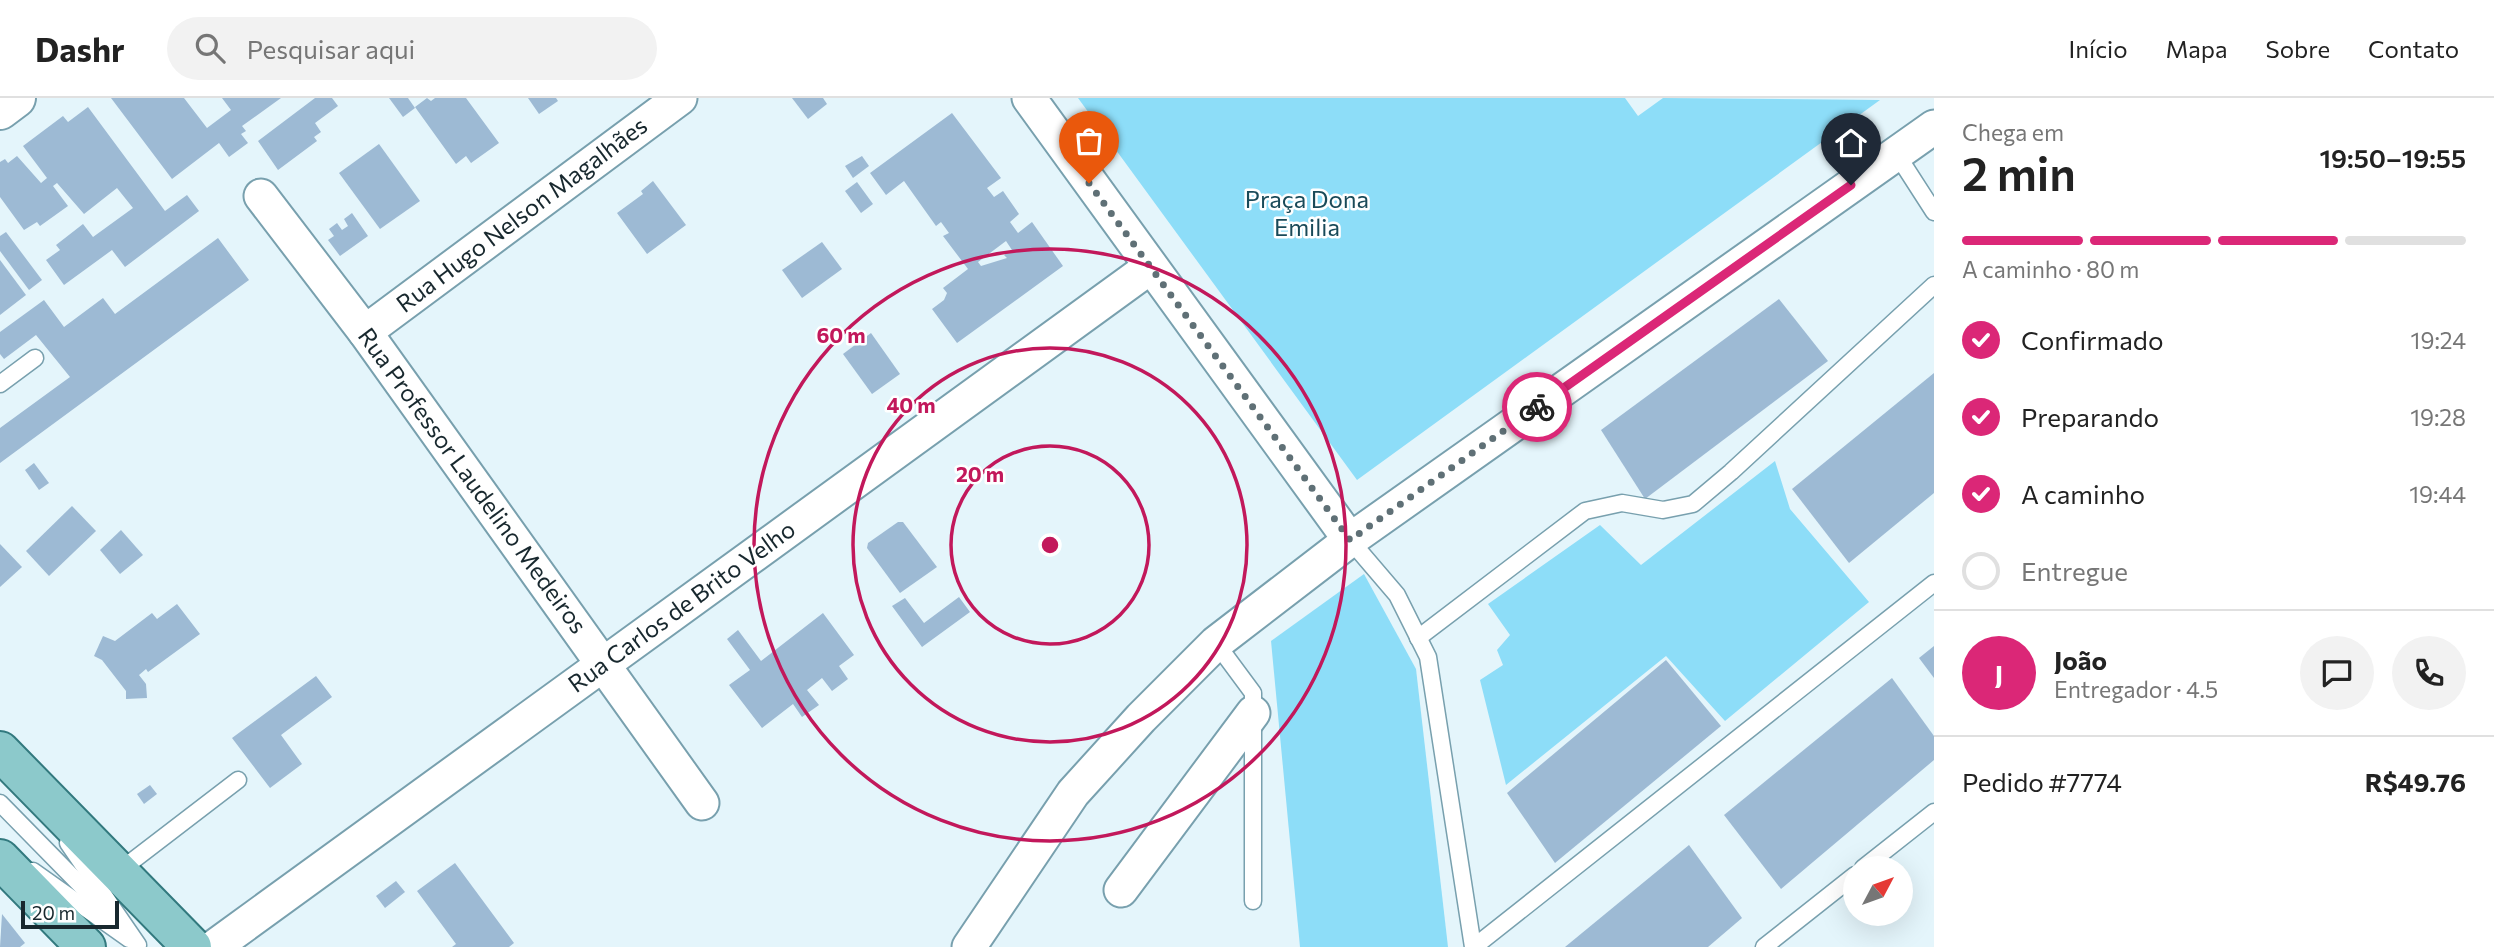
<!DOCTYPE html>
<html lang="pt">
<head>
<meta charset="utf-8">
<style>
	body { margin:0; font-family:Commissioner,sans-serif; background:#f2f2f2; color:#222; height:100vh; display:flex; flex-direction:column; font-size:26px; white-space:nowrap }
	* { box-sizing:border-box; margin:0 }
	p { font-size:23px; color:#767676 }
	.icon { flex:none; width:38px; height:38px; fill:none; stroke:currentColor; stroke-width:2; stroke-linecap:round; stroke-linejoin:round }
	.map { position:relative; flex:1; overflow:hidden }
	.drawer { display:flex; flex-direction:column; background:#fff; width:560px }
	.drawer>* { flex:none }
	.needle { width:46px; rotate:49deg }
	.buttons { position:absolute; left:1843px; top:758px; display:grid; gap:14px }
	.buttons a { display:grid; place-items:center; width:70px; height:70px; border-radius:50%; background:#fff; box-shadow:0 7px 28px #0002; font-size:35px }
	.scale { position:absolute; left:21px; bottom:18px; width:98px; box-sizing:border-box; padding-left:7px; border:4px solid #18282e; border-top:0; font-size:19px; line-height:24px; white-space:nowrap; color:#18282e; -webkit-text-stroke:5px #fff; paint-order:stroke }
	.pin { position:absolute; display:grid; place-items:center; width:60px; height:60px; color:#fff; margin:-72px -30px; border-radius:50% 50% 50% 0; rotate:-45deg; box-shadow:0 0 7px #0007 }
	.pin .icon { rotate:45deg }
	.courier { position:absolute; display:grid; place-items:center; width:70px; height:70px; margin:-35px; border:5px solid #db2777; border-radius:50%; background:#fff; color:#222; box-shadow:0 2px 9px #0007 }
	.headline em { font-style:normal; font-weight:600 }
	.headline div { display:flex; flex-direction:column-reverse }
	.headline { display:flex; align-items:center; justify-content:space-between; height:119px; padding:0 28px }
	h1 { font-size:46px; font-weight:600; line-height:52px }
	.bar { display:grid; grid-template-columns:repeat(4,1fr); gap:10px 7px; align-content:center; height:84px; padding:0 28px }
	.bar i { height:9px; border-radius:5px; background:#e0e0e0 }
	.bar .on { background:#db2777 }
	.bar p { grid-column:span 4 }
	.line { display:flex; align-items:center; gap:18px; padding:0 28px; border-top:2px solid #e0e0e0 }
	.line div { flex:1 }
	.round { display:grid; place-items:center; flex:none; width:74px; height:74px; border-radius:37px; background:#f2f2f2 }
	ol { padding:0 28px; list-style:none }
	li { display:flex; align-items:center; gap:21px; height:77px }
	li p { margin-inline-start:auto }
	li .icon { padding:7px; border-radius:50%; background:#db2777; color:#fff; stroke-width:4 }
	li:last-child { color:#767676 }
	li i { width:38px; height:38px; border:4px solid #e0e0e0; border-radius:50% }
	header { display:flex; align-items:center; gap:42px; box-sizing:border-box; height:98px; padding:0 35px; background:#fff; border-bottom:2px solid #e0e0e0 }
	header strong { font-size:33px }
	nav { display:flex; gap:38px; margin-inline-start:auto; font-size:24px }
	.search { width:490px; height:63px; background:#f2f2f2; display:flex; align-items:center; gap:18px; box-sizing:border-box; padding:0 24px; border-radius:38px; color:#767676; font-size:26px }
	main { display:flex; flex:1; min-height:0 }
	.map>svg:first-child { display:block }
</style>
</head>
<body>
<header>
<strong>Dashr</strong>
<div class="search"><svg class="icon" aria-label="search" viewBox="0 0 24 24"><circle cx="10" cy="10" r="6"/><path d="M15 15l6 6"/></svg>Pesquisar aqui</div>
<nav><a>Início</a><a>Mapa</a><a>Sobre</a><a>Contato</a></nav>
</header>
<main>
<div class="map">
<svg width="1934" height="849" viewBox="0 0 1934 849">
	<rect width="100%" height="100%" fill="#e4f5fb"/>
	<g fill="#8dddf8">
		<path d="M1078,0H1625L1638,18L1663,0L1880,2L1357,382Z"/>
		<path d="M1775,363L1790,411L1869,504L1725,623L1666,558L1506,687L1480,582L1503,567L1497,552L1510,537L1488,506L1600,427L1641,467Z"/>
		<path d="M1364,476L1416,571L1448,849H1300L1271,543Z"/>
	</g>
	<g fill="#9dbad4" fill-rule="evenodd">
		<path d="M111,0H184L207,30L231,12L222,0H281L242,28L246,33L241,36L248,45L229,59L219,45L172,81Z"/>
		<path d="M315,0H332L338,8L315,25L321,34L314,39L317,43L278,72L258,43Z"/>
		<path d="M389,0H408L415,10L403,19Z"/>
		<path d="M427,0L431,3L435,0H466L499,45L471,65L466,58L456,66L415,9Z"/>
		<path d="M528,0H556L558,3L539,16Z"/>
		<path d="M792,0H823L827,6L808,21Z"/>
		<path d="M88,9L165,113L187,97L199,113L125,169L112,152L64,187L46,162L60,152L56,147L83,126L93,139L133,110L117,90L84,116L57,85L53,88L68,108L40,128L37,124L24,132L0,99V64L5,61L8,65L17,58L41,85L47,80L23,48L63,18L68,24Z"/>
		<path d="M952,15L1001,80L987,90L994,99L1003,93L1019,116L1010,124L1018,135L1032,124L1063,168L957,245L932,211L944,202L947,195L943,190L968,171L943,138L949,135L941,124L936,128L904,83L886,97L870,75ZM1006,143L1012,152L1004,157L1007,160L981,168L978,164Z"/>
		<path d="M379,46L420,103L380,131L339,75Z"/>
		<path d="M862,58L869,68L853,80L845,68Z"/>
		<path d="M653,83L686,127L647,156L617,115L643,96L641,93Z"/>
		<path d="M857,84L873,106L861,115L845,93Z"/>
		<path d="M352,115L368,138L340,158L328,142L334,138L329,131L337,125L342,132L348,128L344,121Z"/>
		<path d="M6,134L42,182L29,192L0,153V138Z"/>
		<path d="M218,140L249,182L0,365V330L70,279L36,237L4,261L0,256V234L44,202L64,229L103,200L115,216Z"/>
		<path d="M822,144L842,171L802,200L782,172Z"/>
		<path d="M0,162L26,197L0,217Z"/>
		<path d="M1779,201L1828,263L1645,401L1601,332Z"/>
		<path d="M871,235L900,276L872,296L843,256Z"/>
		<path d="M1934,275V395L1849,465L1792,391Z"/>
		<path d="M34,365L49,385L39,392L25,372Z"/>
		<path d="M72,408L96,433L49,478L26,453Z"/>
		<path d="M898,424H903L937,469L900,495L867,450L868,445Z"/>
		<path d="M121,432L143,457L120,476L100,452Z"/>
		<path d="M0,446L22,469L0,489Z"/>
		<path d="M959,499L970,514L922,549L892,508L905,500L924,525Z"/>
		<path d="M177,506L200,536L148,574L146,571L139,577L146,586L147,600L126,601V593L102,562L94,558L103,538L115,543L152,515L157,521Z"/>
		<path d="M823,515L854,557L839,568L848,581L832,593L822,580L807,592L819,607L802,619L793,606L762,630L729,587L750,572L727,541L738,532L761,563Z"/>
		<path d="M1934,548V580L1919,560Z"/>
		<path d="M1666,562L1721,628L1555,765L1507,695Z"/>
		<path d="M316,578L332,599L281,637L302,666L270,690L232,640Z"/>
		<path d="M1892,580L1934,638V662L1781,791L1724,717Z"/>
		<path d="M150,687L157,696L144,706L137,696Z"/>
		<path d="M1689,747L1742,820L1708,849H1565Z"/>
		<path d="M455,765L514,845L509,849H452L456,846L417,793Z"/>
		<path d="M396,783L405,794L385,810L376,798Z"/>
		<path d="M2,816L25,845L20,849H0Z"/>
	</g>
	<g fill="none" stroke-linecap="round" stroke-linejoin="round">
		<defs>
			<g id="service">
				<path d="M1896,55L1934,114"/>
				<path d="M0,286L35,260"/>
				<path d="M1350,442L1397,497L1428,559L1473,849"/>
				<path d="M1418,540L1585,413L1622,405L1663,412L1693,406L1731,374L1934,187"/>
				<path d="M1216,545L1253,595V803"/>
				<path d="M0,705L106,813"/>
				<path d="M68,745L138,847"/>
				<path d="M1863,770L1934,714"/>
				<path d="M33,773L129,841"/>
				<path d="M118,774L238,682"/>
				<path d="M1474,849L1934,485"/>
				<path d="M1764,849L1855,777"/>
			</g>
			<g id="minor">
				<path d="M1029,0L1350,442"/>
				<path d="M261,98L365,234L702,705"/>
				<path d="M365,234L680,0"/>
				<path d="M1121,792L1253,615"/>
				<path d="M214,849L1149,170"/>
				<path d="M969,849L1073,695L1141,620L1216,545L1350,442L1934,29"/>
			</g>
			<path id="tertiary" d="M0,12L16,0"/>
			<g id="primary">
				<path d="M0,653L192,849"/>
				<path d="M0,761L86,849"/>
			</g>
		</defs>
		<use href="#service" stroke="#78a0ae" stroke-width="19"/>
		<use href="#minor" stroke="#78a0ae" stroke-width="37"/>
		<use href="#tertiary" stroke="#78a0ae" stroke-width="42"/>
		<use href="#primary" stroke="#32797e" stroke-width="42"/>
		<use href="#service" stroke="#fff" stroke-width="16"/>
		<use href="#minor" stroke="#fff" stroke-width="33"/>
		<use href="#tertiary" stroke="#fff" stroke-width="38"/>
		<use href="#primary" stroke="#8cc9cb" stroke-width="38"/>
	</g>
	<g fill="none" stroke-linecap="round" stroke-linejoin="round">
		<path stroke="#5f7076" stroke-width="7" stroke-dasharray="0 12.6" d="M1089,85L1350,442L1537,309"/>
		<path stroke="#db2777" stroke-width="9" d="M1537,309L1851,87"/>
	</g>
	<g fill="none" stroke="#c2185b" stroke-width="3.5">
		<circle cx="1050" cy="447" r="99"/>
		<circle cx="1050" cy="447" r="197"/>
		<circle cx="1050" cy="447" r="296"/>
	</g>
	<g text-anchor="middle" stroke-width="5" stroke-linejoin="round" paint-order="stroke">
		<g font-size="24" fill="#194a59" stroke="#fff">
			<text x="1307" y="110">Praça Dona<tspan x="1307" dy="28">Emilia</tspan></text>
		</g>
		<g font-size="24" fill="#18282e" stroke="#fff">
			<text transform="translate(522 117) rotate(-37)" y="8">Rua Hugo Nelson Magalhães</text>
			<text transform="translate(472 383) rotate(54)" y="8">Rua Professor Laudelino Medeiros</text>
			<text transform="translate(682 509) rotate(-36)" y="8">Rua Carlos de Brito Velho</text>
		</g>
	</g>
	<circle cx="1050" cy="447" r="10" fill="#c2185b" stroke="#fff" stroke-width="3.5"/>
	<g font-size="21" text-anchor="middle" font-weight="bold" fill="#c2185b" stroke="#fff" stroke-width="5" stroke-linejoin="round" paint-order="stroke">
		<text x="841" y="245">60 m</text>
		<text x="911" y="315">40 m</text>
		<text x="980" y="384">20 m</text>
	</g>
</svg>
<div class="buttons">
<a><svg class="needle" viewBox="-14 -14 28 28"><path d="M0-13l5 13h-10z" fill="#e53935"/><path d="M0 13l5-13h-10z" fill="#767676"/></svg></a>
</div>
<div class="scale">20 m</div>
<div class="pin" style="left:1089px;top:85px;background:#ea580c"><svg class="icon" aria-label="bag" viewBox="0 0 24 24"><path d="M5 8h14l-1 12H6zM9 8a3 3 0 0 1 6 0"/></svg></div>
<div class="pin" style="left:1851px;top:87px;background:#1f2937"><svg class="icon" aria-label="home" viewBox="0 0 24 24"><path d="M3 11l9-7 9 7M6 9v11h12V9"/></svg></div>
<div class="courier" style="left:1537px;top:309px"><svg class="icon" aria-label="bike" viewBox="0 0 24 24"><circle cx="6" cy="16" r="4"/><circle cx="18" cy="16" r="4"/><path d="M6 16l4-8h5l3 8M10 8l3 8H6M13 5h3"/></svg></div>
</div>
<section class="drawer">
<div class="headline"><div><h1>2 min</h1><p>Chega em</p></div><em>19:50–19:55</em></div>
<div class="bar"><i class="on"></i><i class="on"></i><i class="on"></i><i></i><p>A caminho · 80 m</p></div>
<ol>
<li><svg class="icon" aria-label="check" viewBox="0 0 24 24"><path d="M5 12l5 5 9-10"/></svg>Confirmado<p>19:24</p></li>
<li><svg class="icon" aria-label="check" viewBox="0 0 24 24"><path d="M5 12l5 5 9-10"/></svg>Preparando<p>19:28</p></li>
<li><svg class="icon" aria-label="check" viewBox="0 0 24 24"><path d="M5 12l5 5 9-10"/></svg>A caminho<p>19:44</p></li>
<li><i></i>Entregue</li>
</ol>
<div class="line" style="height:126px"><b class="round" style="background:#db2777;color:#fff">J</b><div><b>João</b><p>Entregador · 4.5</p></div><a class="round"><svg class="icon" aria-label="chat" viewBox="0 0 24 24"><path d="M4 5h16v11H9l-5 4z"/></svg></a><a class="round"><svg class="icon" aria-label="phone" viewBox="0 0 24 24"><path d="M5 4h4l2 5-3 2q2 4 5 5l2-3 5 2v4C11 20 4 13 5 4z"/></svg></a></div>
<div class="line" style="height:91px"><div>Pedido #7774</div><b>R$49.76</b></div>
</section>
</main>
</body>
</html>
